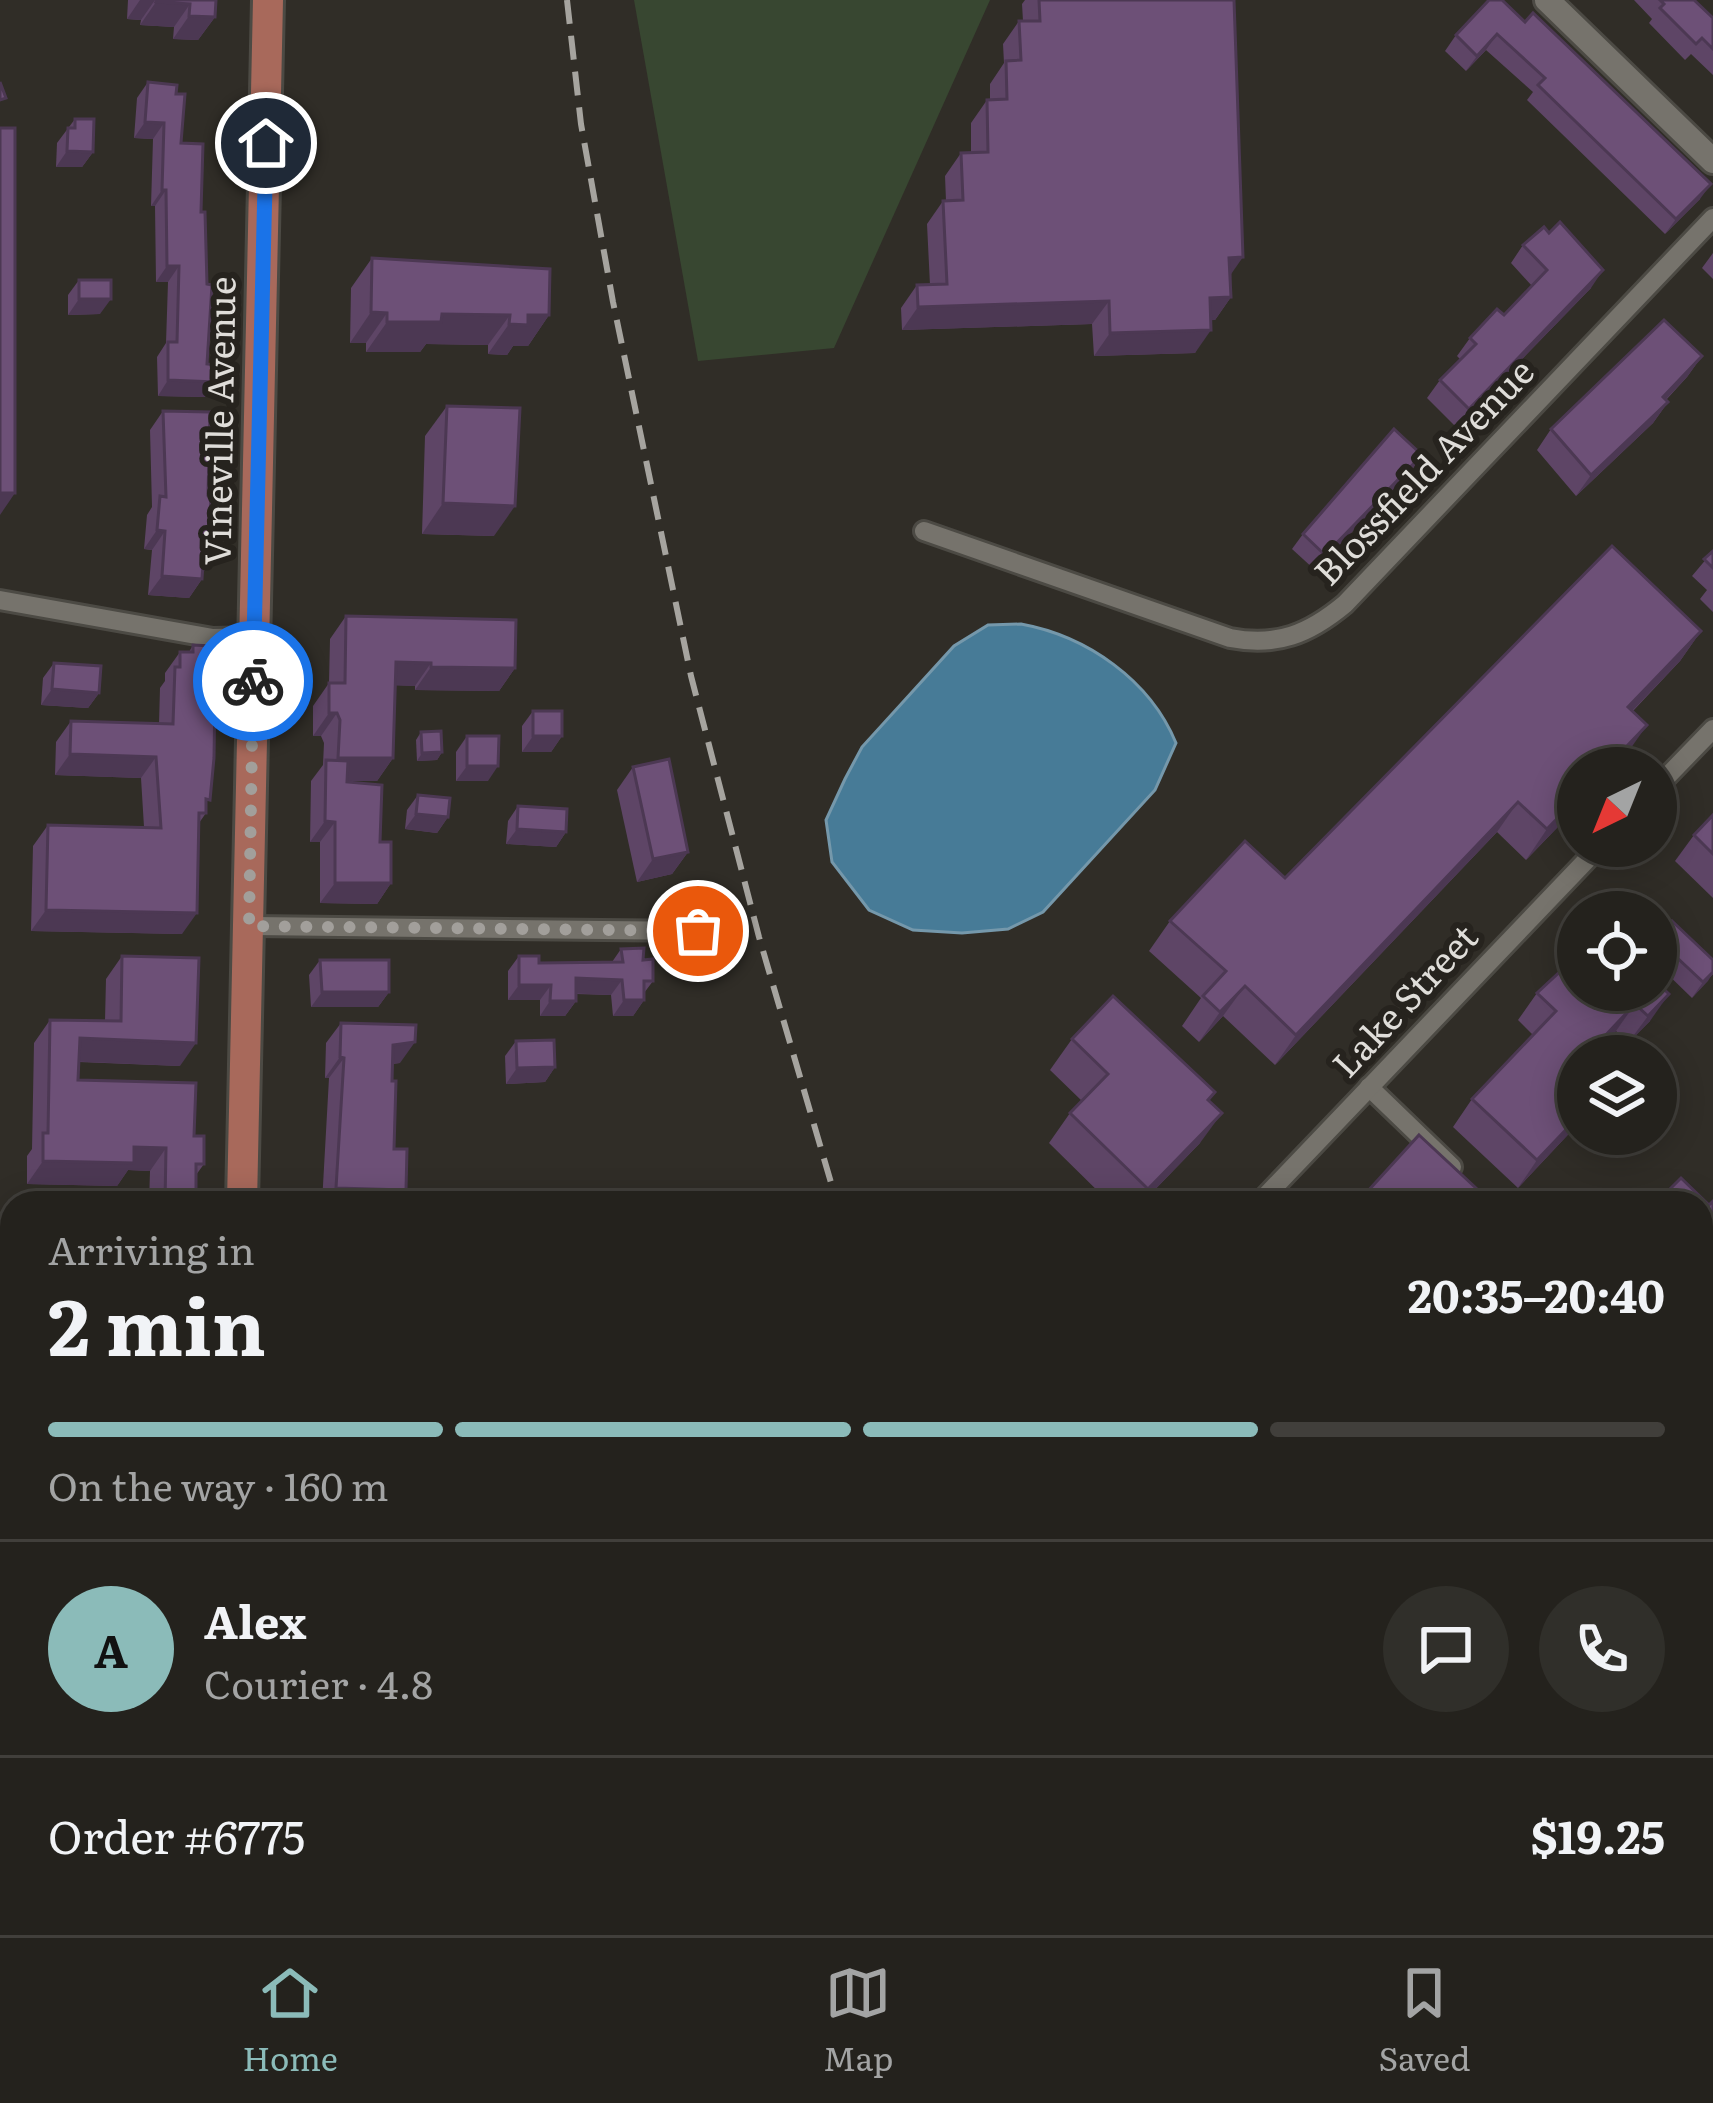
<!DOCTYPE html>
<html lang="en">
<head>
<meta charset="utf-8">
<style>
	body { margin:0; font-family:Literata,serif; background:#302f2a; color:#f1f3f6; height:100vh; display:flex; flex-direction:column; font-size:45px; white-space:nowrap }
	* { box-sizing:border-box; margin:0 }
	p { font-size:39px; color:#a3a4a4 }
	.icon { flex:none; width:66px; height:66px; fill:none; stroke:currentColor; stroke-width:2; stroke-linecap:round; stroke-linejoin:round }
	.map { position:relative; flex:1; overflow:hidden }
	.drawer { position:absolute; left:0px; top:1191px; width:1713px; height:744px; display:flex; flex-direction:column; background:#24221d; border-radius:36px 36px 0 0; box-shadow:0 6px 30px #0003,0 0 0 3px #413f3b }
	.drawer>* { flex:none }
	.needle { width:78px; rotate:223deg }
	.tools { position:absolute; left:1557px; top:747px; display:grid; gap:24px }
	.tools a { display:grid; place-items:center; width:120px; height:120px; border-radius:50%; background:#24221d; box-shadow:0 6px 30px #0003,0 0 0 3px #413f3b; font-size:60px }
	.pin { position:absolute; display:grid; place-items:center; width:102px; height:102px; color:#fff; margin:-51px; border:6px solid #fff; border-radius:50%; box-shadow:0 3px 12px #0007 }
	.courier { position:absolute; display:grid; place-items:center; width:120px; height:120px; margin:-60px; border:9px solid #1a73e8; border-radius:50%; background:#fff; color:#222; box-shadow:0 3px 15px #0007 }
	.head em { font-style:normal; font-weight:700 }
	.head div { display:flex; flex-direction:column-reverse }
	.head { display:flex; align-items:center; justify-content:space-between; height:204px; padding:0 48px }
	h1 { font-size:78px; font-weight:700; line-height:90px }
	.bar { display:grid; grid-template-columns:repeat(4,1fr); gap:18px 12px; align-content:center; height:144px; padding:0 48px }
	.bar i { height:15px; border-radius:9px; background:#413f3b }
	.bar .current { background:#8bbbb9 }
	.bar p { grid-column:span 4 }
	.line { display:flex; align-items:center; gap:30px; padding:0 48px; border-top:3px solid #413f3b }
	.line div { flex:1 }
	.round { display:grid; place-items:center; flex:none; width:126px; height:126px; border-radius:63px; background:#302f2a }
	.tabs { display:flex; justify-content:space-around; align-items:center; height:168px; border-top:3px solid #413f3b; background:#24221d; font-size:33px; color:#a3a4a4 }
	.tabs a { display:grid; justify-items:center; gap:6px }
	.tabs .current { color:#8bbbb9 }
	.map>svg:first-child { display:block }
</style>
</head>
<body>
<div class="map">
<svg width="1713" height="1935" viewBox="0 0 1713 1935">
	<rect width="100%" height="100%" fill="#302d27"/>
	<path fill="#384731" d="M634,0H990L834,348L698,361Z"/>
	<path fill="#477b97" stroke="#7598ab" stroke-width="3" d="M1021,624C1087,636 1150,680 1176,743L1155,790L1043,912L1008,929L962,933L913,930L869,910L832,862L826,820L845,779L862,747L954,646L988,625Z"/>
	<g fill="none" stroke-linecap="round" stroke-linejoin="round">
		<defs>
			<g id="minor">
				<path d="M924,531L1230,638C1277,647 1309,634 1345,604L1713,218"/>
				<path d="M0,600L213,638L254,637"/>
				<path d="M1656,788L1713,729"/>
				<path d="M249,926L698,931"/>
				<path d="M1369,1087L1452,1167"/>
				<path d="M1259,1203L1600,846"/>
				<path d="M1701,1405L1713,1416"/>
				<path d="M0,1424H12"/>
				<path d="M1701,1454L1713,1442"/>
				<path d="M0,1635L12,1634"/>
				<path d="M1242,1935L1253,1923"/>
			</g>
			<path id="tertiary" d="M1547,0L1713,161"/>
			<g id="primary">
				<path d="M242,1203L268,0"/>
				<path d="M229,1935V1923"/>
			</g>
		</defs>
		<use href="#minor" stroke="#4c4a44" stroke-width="24"/>
		<use href="#tertiary" stroke="#4c4a44" stroke-width="30"/>
		<use href="#primary" stroke="#4c4a44" stroke-width="36"/>
		<use href="#minor" stroke="#76736c" stroke-width="18"/>
		<use href="#tertiary" stroke="#76736c" stroke-width="24"/>
		<use href="#primary" stroke="#a8695b" stroke-width="30"/>
		<g stroke="#a6a49f" stroke-width="6" stroke-dasharray="24 12" stroke-linecap="butt">
			<path d="M567,0L581,124L613,302L691,676L759,937L837,1203"/>
			<path d="M1025,1923L1028,1935"/>
		</g>
	</g>
	<g fill="#5e4566">
		<path d="M128,0H216L215,17L198,40L173,39L174,27L140,25L141,20L127,19Z"/>
		<path d="M1025,0H1234L1231,297L1215,320H1211L1195,353L1094,356L1092,324L902,330L901,308L917,285H930L927,224L943,201H946L945,176L961,153H971V123L987,100H990V84L1004,63L1003,44L1019,21H1023L1022,4Z"/>
		<path d="M1489,0L1700,199L1665,234L1527,100L1533,92L1486,50L1466,71L1445,51L1456,35Z"/>
		<path d="M1634,0H1694L1713,18V75L1691,54L1685,60L1649,23L1652,19Z"/>
		<path d="M148,82L176,94L181,143L201,212L205,397L158,396L157,357L166,343L168,282H156L155,206H151L153,139L134,138L137,98Z"/>
		<path d="M75,119L93,152L82,167H56L57,143Z"/>
		<path d="M1523,245L1591,288L1456,427L1427,398L1440,380L1460,359L1457,356L1470,338L1504,315L1532,286L1511,263Z"/>
		<path d="M1713,253V279L1702,268Z"/>
		<path d="M372,258L549,315L528,346H513L507,355L488,354V345L426,344L420,352H366V343H350L351,288Z"/>
		<path d="M79,280L100,314L68,315V295Z"/>
		<path d="M1702,356L1687,377L1666,400L1668,402L1653,423L1576,496L1537,450L1551,429Z"/>
		<path d="M447,406L494,536L422,534L425,436Z"/>
		<path d="M163,411L203,572L202,579L189,598L148,595L152,550L144,549L147,515L152,507L150,430Z"/>
		<path d="M1422,455L1411,471L1315,570L1292,549L1303,534Z"/>
		<path d="M1713,551V612L1700,599L1707,590L1692,576Z"/>
		<path d="M346,616L515,668L499,691L415,690V686L395,685L393,758L377,781H347L380,842L391,883L377,904L320,903V842H310L311,781L323,765L324,743L321,736H313V706L329,683L330,639Z"/>
		<path d="M1701,631L1680,661L1633,711L1626,755L1578,768V806L1526,860L1497,832L1275,1065L1223,1016L1199,1042L1182,1026L1201,998L1149,951L1170,921L1285,878Z"/>
		<path d="M193,645L206,813L199,823L182,934L31,931L33,846L48,825L144,827L141,778L55,775L56,742L71,721L159,724L160,688L165,681V673L180,652H189Z"/>
		<path d="M54,663L99,693L88,708L41,705L43,678Z"/>
		<path d="M533,711L562,736L551,752H522V726Z"/>
		<path d="M421,732L442,752L437,760L417,761L416,740Z"/>
		<path d="M467,736L488,781H456V752Z"/>
		<path d="M633,767L688,852L672,874L637,882L617,790Z"/>
		<path d="M418,795L448,817L437,833L405,829L407,810Z"/>
		<path d="M518,806L566,832L556,847L506,844L508,821Z"/>
		<path d="M1713,815V898L1675,861L1694,835Z"/>
		<path d="M1656,937L1713,960V974L1692,998L1656,963Z"/>
		<path d="M621,949L643,960L653,981L644,993V1000L633,1016H613L611,995L576,994V1001L565,1016H540V1000H508V971L519,956L539,963L612,962Z"/>
		<path d="M122,956L180,1066L79,1062L78,1080L194,1136L204,1164L196,1175V1203H149L150,1171L128,1170L117,1186L27,1184V1156L32,1149L34,1043L50,1020L105,1021L106,979Z"/>
		<path d="M320,960L389,992L378,1007H311L309,975Z"/>
		<path d="M1656,990L1650,1021L1628,1043L1616,1031L1593,1056H1578V1124L1518,1188L1453,1127L1472,1099L1533,1035L1518,1020L1537,993Z"/>
		<path d="M341,1023L400,1063L392,1064L397,1203H322L329,1078H325L326,1043Z"/>
		<path d="M1072,1039L1215,1092L1209,1101L1200,1143L1142,1203H1110L1049,1143L1070,1113L1082,1101L1050,1070Z"/>
		<path d="M516,1041L555,1067L545,1082L506,1084L505,1056Z"/>
		<path d="M1668,1191L1709,1205L1713,1201V1251L1701,1263V1203H1660Z"/>
		<path d="M1713,1255V1355L1701,1344V1268Z"/>
		<path d="M1713,1533V1684L1701,1673V1546Z"/>
		<path d="M1713,1804V1883L1711,1885L1701,1875V1813L1703,1815Z"/>
		<path d="M48,1923H179V1935H39Z"/>
		<path d="M1304,1923H1367L1357,1935H1294Z"/>
		<path d="M1495,1923H1511L1502,1931Z"/>
	</g>
	<g fill="#4c3853">
		<path d="M140,0H155L141,20L127,19Z"/>
		<path d="M156,2L190,4L174,27L140,25Z"/>
		<path d="M189,16L215,17L198,40L173,39Z"/>
		<path d="M1497,34L1486,50L1466,71L1477,56Z"/>
		<path d="M145,122L164,123L153,139L134,138Z"/>
		<path d="M67,151L93,152L82,167H56Z"/>
		<path d="M1711,184L1700,199L1665,234L1676,219Z"/>
		<path d="M162,190H166L155,206H151Z"/>
		<path d="M1243,257L1227,280L1229,258Z"/>
		<path d="M167,266H179L168,282H156Z"/>
		<path d="M1603,270L1591,288L1456,427L1469,409Z"/>
		<path d="M1231,297L1215,320L1194,321L1210,298Z"/>
		<path d="M79,299H111L100,314L68,315Z"/>
		<path d="M1109,301L1092,324L902,330L918,307Z"/>
		<path d="M371,312L387,313L366,343H350Z"/>
		<path d="M442,314L510,315L488,345L426,344L420,352H366L387,322Z"/>
		<path d="M528,315H549L528,346H513L507,355L488,354L509,324Z"/>
		<path d="M1211,330L1195,353L1094,356L1110,333Z"/>
		<path d="M1702,356L1687,377L1648,418L1663,397Z"/>
		<path d="M168,380L216,382L205,397L158,396Z"/>
		<path d="M1668,402L1653,423L1576,496L1591,475Z"/>
		<path d="M1422,455L1411,471L1315,570L1325,555Z"/>
		<path d="M0,493H15L0,515Z"/>
		<path d="M443,503L515,506L494,536L422,534Z"/>
		<path d="M157,530L165,531L152,550L144,549Z"/>
		<path d="M203,564L208,565L199,579H202L189,598L148,595L162,576Z"/>
		<path d="M1701,631L1680,661L1607,737L1628,707Z"/>
		<path d="M396,662L431,663L415,686L380,685Z"/>
		<path d="M431,667L515,668L499,691L415,690Z"/>
		<path d="M52,689L99,693L88,708L41,705Z"/>
		<path d="M329,713H337L321,736H313Z"/>
		<path d="M1647,725L1626,755L1614,768H1606Z"/>
		<path d="M533,736H562L551,752H522Z"/>
		<path d="M442,752L437,760L417,761L422,753Z"/>
		<path d="M70,754L156,757L141,778L55,775Z"/>
		<path d="M338,758H393L377,781H326V775Z"/>
		<path d="M467,766H498L488,781H456Z"/>
		<path d="M1578,797V806L1526,860L1547,829Z"/>
		<path d="M1518,802L1497,832L1275,1065L1296,1035Z"/>
		<path d="M416,814L448,817L437,833L405,829Z"/>
		<path d="M325,821L335,822L320,842H310Z"/>
		<path d="M517,829L566,832L556,847L506,844Z"/>
		<path d="M688,852L672,874L637,882L653,859Z"/>
		<path d="M335,883H391L377,904L320,903Z"/>
		<path d="M46,910L197,913L182,934L31,931Z"/>
		<path d="M1713,972L1708,981L1692,998L1703,982Z"/>
		<path d="M576,978L622,980L611,995L565,993Z"/>
		<path d="M519,985H551L540,1000H508Z"/>
		<path d="M1245,986L1223,1016L1199,1042L1220,1012Z"/>
		<path d="M322,992H389L378,1007H311Z"/>
		<path d="M1669,994L1650,1021L1628,1043L1648,1016Z"/>
		<path d="M624,1000H644L633,1016H613Z"/>
		<path d="M550,1001H576L565,1016H540Z"/>
		<path d="M1635,1004L1616,1031L1593,1056H1586Z"/>
		<path d="M80,1038L196,1043L180,1066L64,1061Z"/>
		<path d="M415,1042L400,1063L378,1065L393,1045Z"/>
		<path d="M340,1057L344,1058L329,1078H325Z"/>
		<path d="M555,1067L545,1082L506,1084L517,1068Z"/>
		<path d="M1222,1113L1200,1143L1142,1203H1137L1148,1189Z"/>
		<path d="M1578,1117V1124L1518,1188L1537,1160Z"/>
		<path d="M134,1147L166,1148L150,1171L128,1170L117,1186L27,1184L43,1161Z"/>
		<path d="M336,1188L406,1190L397,1203H326Z"/>
		<path d="M12,1367V1383H0V1368Z"/>
		<path d="M300,1923H332L330,1927H297Z"/>
	</g>
	<g fill="#6d5077" stroke="#4c3853" stroke-width="3">
		<path d="M157,0H216L215,17L189,16L190,4L156,2Z"/>
		<path d="M1039,0H1234L1243,257L1229,258L1231,297L1210,298L1211,330L1110,333L1109,301L918,307L917,285L947,284L943,201L963,200L961,153L988,152L987,100L1007,99L1006,61L1021,60L1019,21H1040Z"/>
		<path d="M1489,0H1502L1525,22L1533,13L1711,184L1676,219L1538,85L1545,78L1497,34L1477,56L1456,35Z"/>
		<path d="M1660,0H1694L1713,18V49L1702,38L1696,44L1660,8L1664,4Z"/>
		<path d="M0,82L6,98L0,100Z"/>
		<path d="M148,82L177,85L176,94H185L181,143L203,144L201,212H205L207,284L212,285L207,364L217,365L216,382L168,380V342H177L179,266H167L166,190H162L164,123L145,122Z"/>
		<path d="M75,119H94L93,152L67,151L68,128H75Z"/>
		<rect x="0" y="128" width="15" height="365"/>
		<path d="M1560,222L1603,270L1469,409L1440,380L1476,344L1470,338L1497,309L1504,315L1547,270L1523,245L1544,227L1549,233Z"/>
		<path d="M372,258L550,269L549,315H528V325L509,324L510,315L442,314L441,322H387V313L371,312Z"/>
		<rect x="79" y="280" width="32" height="19"/>
		<path d="M1664,320L1702,356L1663,397L1668,402L1591,475L1551,429Z"/>
		<path d="M447,406L520,408L515,506L443,503Z"/>
		<path d="M163,411L210,412L208,495H211L208,565L203,564L202,579L162,576L165,531L157,530L160,496L166,497Z"/>
		<path d="M1394,429L1422,455L1325,555L1303,534Z"/>
		<path d="M1612,546L1701,631L1628,707L1647,725L1606,768H1578V797L1547,829L1518,802L1296,1035L1245,986L1220,1012L1203,996L1226,971L1170,921L1245,841L1285,878Z"/>
		<path d="M1713,551V568L1704,559Z"/>
		<path d="M346,616L516,620L515,668L431,667V663L396,662L393,758H338L340,720L337,713H329V683H345Z"/>
		<path d="M193,645L211,646L209,694L215,695L214,758L210,800L206,799V813H199L197,913L46,910L48,825L161,828L156,757L70,754L71,721L173,724L175,667H180V652H193Z"/>
		<path d="M54,663L101,666L99,693L52,689Z"/>
		<rect x="533" y="711" width="29" height="25"/>
		<path d="M441,731L442,752L422,753L421,732Z"/>
		<path d="M467,736H499L498,766H467Z"/>
		<path d="M669,759L688,852L653,859L633,767Z"/>
		<path d="M326,760L348,761L347,782L382,785L380,842H391V883H335V822L325,821Z"/>
		<path d="M418,795L450,798L448,817L416,814Z"/>
		<path d="M518,806L567,809L566,832L517,829Z"/>
		<path d="M1713,815V854L1694,835Z"/>
		<path d="M1672,921L1713,960V972L1703,982L1656,938Z"/>
		<path d="M644,948L643,960L653,959V981H644V1000H624L622,980L576,978V1001H550L551,985H519V956H539V963L623,962L621,949Z"/>
		<path d="M1578,955V990H1656V982L1669,994L1648,1016L1635,1004L1586,1056H1578V1117L1537,1160L1472,1099L1556,1011L1537,993Z"/>
		<path d="M122,956L199,958L196,1043L80,1038L78,1080L196,1083L194,1136H204V1164H196V1203H165L166,1148L134,1147V1163L43,1161V1133H48L50,1020L121,1021Z"/>
		<path d="M320,960H389V992H322Z"/>
		<path d="M1113,996L1215,1092L1208,1100L1222,1113L1148,1189L1070,1113L1108,1074L1072,1039Z"/>
		<path d="M341,1023L416,1025L415,1042L393,1045L392,1081H396L394,1149H407L406,1190L336,1188L344,1058L340,1057Z"/>
		<path d="M554,1040L555,1067L517,1068L516,1041Z"/>
		<path d="M1419,1135L1492,1203H1357Z"/>
		<path d="M1681,1178L1709,1205L1713,1201V1247L1706,1254L1701,1249V1203H1680L1668,1191Z"/>
		<path d="M1713,1255V1317L1701,1306V1268Z"/>
		<path d="M0,1340H12V1367L0,1368Z"/>
		<path d="M1713,1533V1634L1701,1623V1546Z"/>
		<path d="M1713,1804V1861L1701,1849V1813L1703,1815Z"/>
		<path d="M54,1923H179V1935H48V1925H54Z"/>
		<path d="M1304,1923H1365L1358,1932L1348,1924L1339,1935H1294Z"/>
	</g>
	<g fill="none" stroke-linecap="round" stroke-linejoin="round">
		<path stroke="#a29f9b" stroke-width="12" stroke-dasharray="0 21.6" d="M253,681L249,926L698,931"/>
		<path stroke="#1a73e8" stroke-width="15" d="M253,681L266,143"/>
	</g>
	<g text-anchor="middle" stroke-width="12" stroke-linejoin="round" paint-order="stroke">
		<g font-size="36" fill="#dfddd9" stroke="#26231e">
			<text transform="translate(220 421) rotate(-89)" y="13">Vineville Avenue</text>
			<text transform="translate(1424 472) rotate(-46)" y="13">Blossfield Avenue</text>
			<text transform="translate(1405 1001) rotate(-47)" y="13">Lake Street</text>
		</g>
	</g>
</svg>
<div class="tools">
<a><svg class="needle" viewBox="-14 -14 28 28"><path d="M0-13l5 13h-10z" fill="#e53935"/><path d="M0 13l5-13h-10z" fill="#a3a4a4"/></svg></a>
<a><svg class="icon" aria-label="locate" viewBox="0 0 24 24"><circle cx="12" cy="12" r="6"/><path d="M12 2v4M12 18v4M2 12h4M18 12h4"/></svg></a>
<a><svg class="icon" aria-label="layers" viewBox="0 0 24 24"><path d="M12 4l9 5-9 5-9-5zM3 14l9 5 9-5"/></svg></a>
</div>
<div class="pin" style="left:698px;top:931px;background:#ea580c"><svg class="icon" aria-label="bag" viewBox="0 0 24 24"><path d="M5 8h14l-1 12H6zM9 8a3 3 0 0 1 6 0"/></svg></div>
<div class="pin" style="left:266px;top:143px;background:#1f2937"><svg class="icon" aria-label="home" viewBox="0 0 24 24"><path d="M3 11l9-7 9 7M6 9v11h12V9"/></svg></div>
<div class="courier" style="left:253px;top:681px"><svg class="icon" aria-label="bike" viewBox="0 0 24 24"><circle cx="6" cy="16" r="4"/><circle cx="18" cy="16" r="4"/><path d="M6 16l4-8h5l3 8M10 8l3 8H6M13 5h3"/></svg></div>
<section class="drawer">
<div class="head"><div><h1>2 min</h1><p>Arriving in</p></div><em>20:35–20:40</em></div>
<div class="bar"><i class="current"></i><i class="current"></i><i class="current"></i><i></i><p>On the way · 160 m</p></div>
<div class="line" style="height:216px"><b class="round" style="background:#8bbbb9;color:#111">A</b><div><b>Alex</b><p>Courier · 4.8</p></div><a class="round"><svg class="icon" aria-label="chat" viewBox="0 0 24 24"><path d="M4 5h16v11H9l-5 4z"/></svg></a><a class="round"><svg class="icon" aria-label="phone" viewBox="0 0 24 24"><path d="M5 4h4l2 5-3 2q2 4 5 5l2-3 5 2v4C11 20 4 13 5 4z"/></svg></a></div>
<div class="line" style="height:156px"><div>Order #6775</div><b>$19.25</b></div>
</section>
</div>
<nav class="tabs">
<a class="current"><svg class="icon" aria-label="home" viewBox="0 0 24 24"><path d="M3 11l9-7 9 7M6 9v11h12V9"/></svg>Home</a>
<a><svg class="icon" aria-label="map" viewBox="0 0 24 24"><path d="M3 6l6-2 6 2 6-2v14l-6 2-6-2-6 2zM9 4v14M15 6v14"/></svg>Map</a>
<a><svg class="icon" aria-label="saved" viewBox="0 0 24 24"><path d="M7 4h10v16l-5-4-5 4z"/></svg>Saved</a>
</nav>
</body>
</html>
